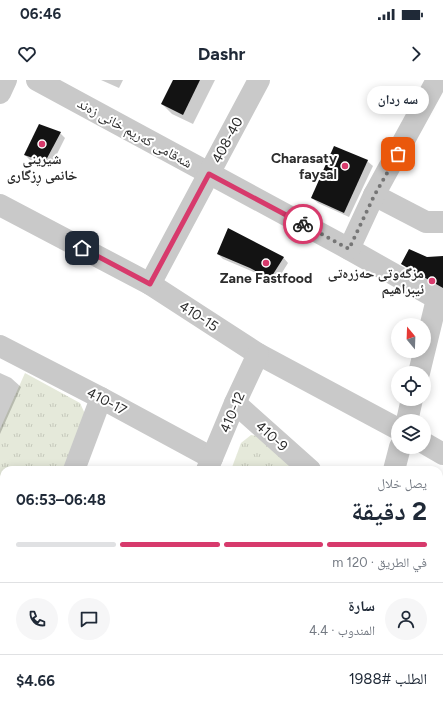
<!DOCTYPE html>
<html lang="ar">
<head>
<meta charset="utf-8">
<style>
	body { margin:0; font-family:Figtree,"Noto Naskh Arabic",sans-serif; background:#f6f6f7; color:#1f2937; direction:rtl; height:100vh; display:flex; flex-direction:column; font-size:15px; white-space:nowrap }
	* { box-sizing:border-box; margin:0 }
	p { font-size:13px; color:#747a83 }
	.icon { flex:none; width:22px; height:22px; fill:none; stroke:currentColor; stroke-width:2; stroke-linecap:round; stroke-linejoin:round }
	.map { position:relative; flex:1; overflow:hidden; direction:ltr }
	.drawer { position:absolute; left:0px; top:386px; width:443px; height:248px; display:flex; flex-direction:column; background:#fff; border-radius:12px 12px 0 0; box-shadow:0 2px 10px #0003; direction:rtl }
	.drawer>* { flex:none }
	.needle { width:26px; rotate:341deg }
	.fabs { position:absolute; left:391px; top:238px; display:grid; gap:8px }
	.fabs a { display:grid; place-items:center; width:40px; height:40px; border-radius:50%; background:#fff; box-shadow:0 2px 10px #0003; font-size:20px }
	.pin { position:absolute; display:grid; place-items:center; width:34px; height:34px; color:#fff; margin:-17px; border-radius:8px; box-shadow:0 2px 6px #0006 }
	.courier { position:absolute; display:grid; place-items:center; width:40px; height:40px; margin:-20px; border:3px solid #d73a6c; border-radius:50%; background:#fff; color:#222; box-shadow:0 1px 5px #0007 }
	.bubble { position:absolute; height:28px; border-radius:14px; background:#fff; box-shadow:0 2px 10px #0003; font-size:13px; font-weight:700; line-height:28px; text-align:center; direction:rtl }
	.headline em { font-style:normal; font-weight:700 }
	.headline div { display:flex; flex-direction:column-reverse }
	.headline { display:flex; align-items:center; justify-content:space-between; height:68px; padding:0 16px }
	h1 { font-size:26px; font-weight:700; line-height:30px }
	.bar { display:grid; grid-template-columns:repeat(4,1fr); gap:6px 4px; align-content:center; height:48px; padding:0 16px }
	.bar i { height:5px; border-radius:3px; background:#e0e1e3 }
	.bar .on { background:#d73a6c }
	.bar p { grid-column:span 4 }
	.line { display:flex; align-items:center; gap:10px; padding:0 16px; border-top:1px solid #e0e1e3 }
	.line div { flex:1 }
	.round { display:grid; place-items:center; flex:none; width:42px; height:42px; border-radius:21px; background:#f6f6f7 }
	.status { display:flex; justify-content:space-between; align-items:center; height:28px; padding:0 20px; background:#fff; direction:ltr }
	.status svg { height:11px; fill:currentColor }
	header { display:flex; justify-content:space-between; align-items:center; height:52px; padding:0 16px; background:#fff; font-size:18px; font-weight:700 }
	.map>svg:first-child { display:block }
</style>
</head>
<body>
<div class="status"><b>06:46</b><svg viewBox="0 0 49 12"><path d="M0 12V9h3v3zM5 12V6h3v6zM10 12V3h3v9zM15 12V0h3v12zM26 1h20v11H26zM47 4h2v5h-2z"/></svg></div>
<header><svg class="icon" aria-label="forward" viewBox="0 0 24 24"><path d="M9 5l7 7-7 7"/></svg>Dashr<svg class="icon" aria-label="heart" viewBox="0 0 24 24"><path d="M12 20l-8-8c-3-5 5-10 8-4 3-6 11-1 8 4z"/></svg></header>
<div class="map">
<svg width="443" height="634" viewBox="0 0 443 634">
	<defs>
		<pattern id="park-tufts" width="24" height="20" patternUnits="userSpaceOnUse"><rect width="24" height="20" fill="#e5e9da"/><path d="M3 7l-1-3M5 7V3M7 7l1-3M15 17l-1-3M17 17v-4M19 17l1-3" fill="none" stroke="#c5c8bb"/></pattern>
	</defs>
	<rect width="100%" height="100%" fill="#fff"/>
	<g fill="url(#park-tufts)">
		<path d="M25,293L80,323L86,336L64,390H4V429L0,428V349Z"/>
		<path d="M251,355L267,357L300,390H231L241,363Z"/>
	</g>
	<g fill="#0003">
		<path d="M101,0H123L119,8Z"/>
		<path d="M174,0H215L193,44L172,34L162,24Z"/>
		<path d="M60,53L65,58L51,86L30,80L25,75Z"/>
		<path d="M367,81L373,86L349,137L318,123L312,118Z"/>
		<path d="M218,174L283,177L288,183L275,204L256,193L223,179Z"/>
		<path d="M443,177V211L412,193L402,184L427,178Z"/>
		<path d="M0,293L11,298L21,307L0,354Z"/>
		<path d="M443,543V578L439,579V545Z"/>
	</g>
	<g fill="#131313">
		<path d="M173,0H200L183,35L161,24Z"/>
		<path d="M39,44L61,52L45,82L24,75Z"/>
		<path d="M334,66L368,80L344,133L311,118Z"/>
		<path d="M228,148L284,177L270,199L250,188L217,174Z"/>
		<path d="M409,169L427,177L443,176V208L401,184Z"/>
	</g>
	<g fill="none" stroke-linecap="round" stroke-linejoin="round">
		<g stroke="#c9c9c9" stroke-width="22">
			<path d="M37,0L349,169L443,222"/>
			<path d="M0,13L6,0"/>
			<path d="M374,115L426,142H443"/>
			<path d="M0,125L150,204L258,274L398,349"/>
			<path d="M349,169L374,115L437,0"/>
			<path d="M150,204L259,0"/>
			<path d="M0,266L101,318L212,378"/>
			<path d="M419,293L437,219"/>
			<path d="M235,323L310,390"/>
			<path d="M407,341L412,319"/>
			<path d="M424,363L443,374"/>
			<path d="M74,390L101,318"/>
			<path d="M207,390L235,323L258,274"/>
			<path d="M394,390L400,367"/>
			<path d="M0,441L4,442"/>
			<path d="M439,463L443,465"/>
			<path d="M0,588L4,577"/>
			<path d="M84,630L92,634"/>
			<path d="M345,630L365,634"/>
			<path d="M112,634L114,630"/>
			<path d="M292,634L293,630"/>
			<path d="M328,634L329,630"/>
		</g>
	</g>
	<g fill="none" stroke-linecap="round" stroke-linejoin="round">
		<path stroke="#767676" stroke-width="4" stroke-dasharray="0 7.2" d="M303,144L349,169L374,116L398,74"/>
		<path stroke="#d73a6c" stroke-width="5" d="M82,168L150,204L209,94L303,144"/>
	</g>
	<g fill="#d73a6c" stroke="#fff" stroke-width="1.5">
		<circle cx="42" cy="64" r="4"/>
		<circle cx="345" cy="86" r="4"/>
		<circle cx="266" cy="183" r="4"/>
		<circle cx="432" cy="201" r="4"/>
	</g>
	<g text-anchor="middle" stroke-width="4" stroke-linejoin="round" paint-order="stroke">
		<g font-size="14" fill="#2c2c2c" stroke="#fff">
			<text transform="translate(135 53) rotate(29)" y="5">شەقامی کەریم خانی زەند</text>
			<text transform="translate(227 60) rotate(-62)" y="5">408-40</text>
			<text transform="translate(199 236) rotate(33)" y="5">410-15</text>
			<text transform="translate(107 321) rotate(28)" y="5">410-17</text>
			<text transform="translate(232 332) rotate(-67)" y="5">410-12</text>
			<text transform="translate(272 356) rotate(42)" y="5">410-9</text>
		</g>
		<g font-size="14" font-weight="bold" fill="#2c2c2c" stroke="#fff" text-anchor="end">
			<text x="337" y="83">Charasaty<tspan x="337" dy="16">faysal</tspan></text>
			<text x="42" y="84" text-anchor="middle">شیرینی<tspan x="42" dy="16">خانمی ڕزگاری</tspan></text>
			<text x="424" y="198">مزگەوتی حەزرەتی<tspan x="424" dy="16">ئیبراهیم</tspan></text>
			<text x="266" y="203" text-anchor="middle">Zane Fastfood</text>
		</g>
	</g>
</svg>
<div class="fabs">
<a><svg class="needle" viewBox="-14 -14 28 28"><path d="M0-13l5 13h-10z" fill="#e53935"/><path d="M0 13l5-13h-10z" fill="#747a83"/></svg></a>
<a><svg class="icon" aria-label="locate" viewBox="0 0 24 24"><circle cx="12" cy="12" r="6"/><path d="M12 2v4M12 18v4M2 12h4M18 12h4"/></svg></a>
<a><svg class="icon" aria-label="layers" viewBox="0 0 24 24"><path d="M12 4l9 5-9 5-9-5zM3 14l9 5 9-5"/></svg></a>
</div>
<div class="pin" style="left:398px;top:74px;background:#ea580c"><svg class="icon" aria-label="bag" viewBox="0 0 24 24"><path d="M5 8h14l-1 12H6zM9 8a3 3 0 0 1 6 0"/></svg></div>
<div class="pin" style="left:82px;top:168px;background:#1f2937"><svg class="icon" aria-label="home" viewBox="0 0 24 24"><path d="M3 11l9-7 9 7M6 9v11h12V9"/></svg></div>
<div class="courier" style="left:303px;top:144px"><svg class="icon" aria-label="bike" viewBox="0 0 24 24"><circle cx="6" cy="16" r="4"/><circle cx="18" cy="16" r="4"/><path d="M6 16l4-8h5l3 8M10 8l3 8H6M13 5h3"/></svg></div>
<div class="bubble" style="left:367px;top:6px;width:62px">سه ردان</div>
<section class="drawer">
<div class="headline"><div><h1>2 دقيقة</h1><p>يصل خلال</p></div><em>06:48–06:53</em></div>
<div class="bar"><i class="on"></i><i class="on"></i><i class="on"></i><i></i><p>في الطريق · 120 m</p></div>
<div class="line" style="height:72px"><a class="round"><svg class="icon" aria-label="person" viewBox="0 0 24 24"><circle cx="12" cy="8" r="4"/><path d="M4 21q1-7 8-7t8 7"/></svg></a><div><b>سارة</b><p>المندوب · 4.4</p></div><a class="round"><svg class="icon" aria-label="chat" viewBox="0 0 24 24"><path d="M4 5h16v11H9l-5 4z"/></svg></a><a class="round"><svg class="icon" aria-label="phone" viewBox="0 0 24 24"><path d="M5 4h4l2 5-3 2q2 4 5 5l2-3 5 2v4C11 20 4 13 5 4z"/></svg></a></div>
<div class="line" style="height:52px"><div>الطلب #1988</div><b>$4.66</b></div>
</section>
</div>
</body>
</html>
